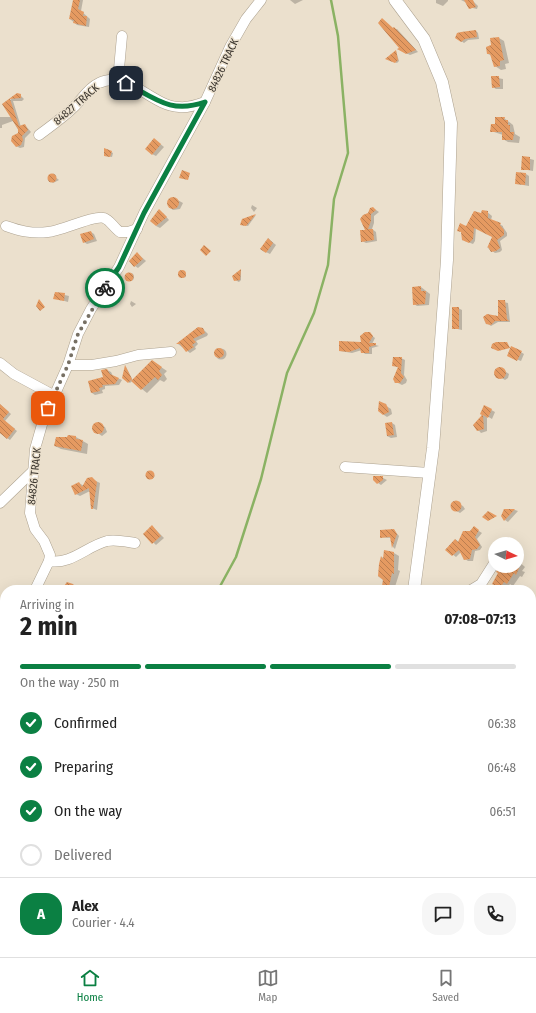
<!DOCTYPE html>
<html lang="en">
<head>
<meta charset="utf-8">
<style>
	body { margin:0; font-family:"Fira Sans Condensed",sans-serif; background:#f6f6f6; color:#222; height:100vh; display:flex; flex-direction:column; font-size:15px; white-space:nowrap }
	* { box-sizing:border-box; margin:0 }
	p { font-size:13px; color:#767676 }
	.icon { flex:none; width:22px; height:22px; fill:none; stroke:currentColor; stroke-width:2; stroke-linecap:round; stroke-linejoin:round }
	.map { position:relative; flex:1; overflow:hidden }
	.sheet { position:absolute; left:0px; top:585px; width:536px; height:372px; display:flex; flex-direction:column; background:#fff; border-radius:16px 16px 0 0; box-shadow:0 4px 16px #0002 }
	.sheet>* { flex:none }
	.needle { width:26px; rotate:95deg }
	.controls { position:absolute; left:488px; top:537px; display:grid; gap:8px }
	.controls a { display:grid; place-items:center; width:36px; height:36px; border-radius:50%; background:#fff; box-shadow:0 4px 16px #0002; font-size:20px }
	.pin { position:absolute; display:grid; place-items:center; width:34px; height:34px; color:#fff; margin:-17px; border-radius:8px; box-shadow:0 2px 6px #0006 }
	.courier { position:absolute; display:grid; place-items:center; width:40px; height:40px; margin:-20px; border:3px solid #0b8043; border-radius:50%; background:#fff; color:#222; box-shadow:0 1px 5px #0007 }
	.head em { font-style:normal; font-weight:700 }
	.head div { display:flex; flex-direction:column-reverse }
	.head { display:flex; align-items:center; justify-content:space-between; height:68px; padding:0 20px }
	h1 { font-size:26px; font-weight:700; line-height:30px }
	.bar { display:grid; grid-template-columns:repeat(4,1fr); gap:6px 4px; align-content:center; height:48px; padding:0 20px }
	.bar i { height:5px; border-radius:3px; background:#e0e0e0 }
	.bar .active { background:#0b8043 }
	.bar p { grid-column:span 4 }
	.line { display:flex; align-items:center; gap:10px; padding:0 20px; border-top:1px solid #e0e0e0 }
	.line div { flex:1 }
	.round { display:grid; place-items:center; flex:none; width:42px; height:42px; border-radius:16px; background:#f6f6f6 }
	ol { padding:0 20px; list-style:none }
	li { display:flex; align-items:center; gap:12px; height:44px }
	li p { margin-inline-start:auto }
	li .icon { padding:4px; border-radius:50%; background:#0b8043; color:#fff; stroke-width:4 }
	li:last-child { color:#767676 }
	li i { width:22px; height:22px; border:2px solid #e0e0e0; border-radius:50% }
	.tabs { display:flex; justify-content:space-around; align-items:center; height:56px; border-top:1px solid #e0e0e0; background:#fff; font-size:11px; color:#767676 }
	.tabs a { display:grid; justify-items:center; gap:2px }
	.tabs .active { color:#0b8043 }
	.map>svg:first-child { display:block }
</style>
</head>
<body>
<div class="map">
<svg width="536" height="957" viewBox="0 0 536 957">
	<defs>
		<pattern id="building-back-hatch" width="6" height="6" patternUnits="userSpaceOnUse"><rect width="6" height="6" fill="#e59a61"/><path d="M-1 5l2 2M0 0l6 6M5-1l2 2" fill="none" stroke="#bb7e50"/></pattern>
	</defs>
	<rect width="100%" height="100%" fill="#ebe0cd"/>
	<g fill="#0003">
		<path d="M74,0H83L81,11L90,19L89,27L77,25L70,19Z"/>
		<path d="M290,0H303L295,4Z"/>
		<path d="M436,0H448V1L443,6L436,3Z"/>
		<path d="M461,0H472L478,6L477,9L468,7L467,3Z"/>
		<path d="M382,19L393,29H397L418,52L410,55L398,49L400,48L379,22Z"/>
		<path d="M476,31L478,33L479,39L468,40L464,43L457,38Z"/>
		<path d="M499,38L504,41L509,63L505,64L506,69L501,70L495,66L492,56L488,54Z"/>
		<path d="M396,51L399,61L397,63L387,59Z"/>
		<path d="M492,77L503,79V89H496L493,87Z"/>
		<path d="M19,94L24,99L22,101H13L21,127L25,125L31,132L25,138L24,147L20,148L16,146L20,133L13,121L2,125V128H0V117H11L4,104Z"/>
		<path d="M504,118L513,125L515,134L520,137L519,143L508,142L503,139V135L491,131Z"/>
		<path d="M158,142L164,147L156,156L152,154Z"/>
		<path d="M105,149L113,153L112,157L106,156Z"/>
		<path d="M523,157L534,160L533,171L522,169Z"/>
		<path d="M526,174L529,176V186L517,184Z"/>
		<path d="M52,175L54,176L59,180L53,183L49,180V176Z"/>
		<path d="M174,198L183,203L180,209L173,210L169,207L168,203L170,199Z"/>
		<path d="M252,205L257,208L254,212L251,208Z"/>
		<path d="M373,208L379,212L374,216V223L372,229L376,232L377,241L366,243L362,241L369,214Z"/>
		<path d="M486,211L492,216L491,220L503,226V227L507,233V236L500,241L502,250L500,252L495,253L488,248L493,237L476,228L475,241L473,244L465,241L462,238L467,227L481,214Z"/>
		<path d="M163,213L169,220L160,228L156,226Z"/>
		<path d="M256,215L248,226L243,225L242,220Z"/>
		<path d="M91,232L94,234L97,241L87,244L84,242Z"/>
		<path d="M271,241L276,245L270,254L266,252Z"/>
		<path d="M137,253L146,261L138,268L135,266Z"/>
		<path d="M241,270V280L239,282L233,279V276Z"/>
		<path d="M184,272L186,277L182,278L179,273Z"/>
		<circle cx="130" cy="277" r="4"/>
		<path d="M421,287L430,294L429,305L417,306L414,304Z"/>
		<path d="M56,293L69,296L68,302L54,298Z"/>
		<path d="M131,301L136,304L132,307L130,304Z"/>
		<path d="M499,301L508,303L510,322H498L491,326L485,322L484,318H499Z"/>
		<path d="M458,308L462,310V330L453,328Z"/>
		<path d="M203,329L208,334L207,336L196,341L198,344L195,347L196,349L190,353L178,344Z"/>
		<path d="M371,335L375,338L372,344L379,346L372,348V354H365L362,350L352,353L340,351L363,343Z"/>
		<path d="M512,347L524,354L521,361L511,357Z"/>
		<circle cx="221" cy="354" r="5.5"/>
		<path d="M401,358L405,360L404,375L407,380L406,383L402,385L398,383L399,368L393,365Z"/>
		<path d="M158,365L167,371L164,374L167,379L164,382L160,380L147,393L132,381L130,383L123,378L126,367L133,381Z"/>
		<path d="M499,367L509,374L508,378L505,380L495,374L496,370Z"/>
		<path d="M107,370L111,372L113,376L122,380L119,385L105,386V389L102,390L103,393L95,395L92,393L105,378Z"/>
		<path d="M380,402L391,409L392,414L387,417L384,415Z"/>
		<path d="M0,404L11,414L5,421L17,431L10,440L0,433Z"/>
		<path d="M484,406L495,412L492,419L487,416V431L481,433L474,425L483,415Z"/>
		<path d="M96,423L105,427L107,432L102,436L93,430L92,427Z"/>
		<path d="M392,423L395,425L397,437L391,438L387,436Z"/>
		<path d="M68,436L76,437L88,444L87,454L61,449L55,446L68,438Z"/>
		<path d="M150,472L155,476L151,479L147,475Z"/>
		<path d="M375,477L383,478L387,480L381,485L378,483Z"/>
		<path d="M90,478L100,483L97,510L92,508L90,491L80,496L76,494L79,483L84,486Z"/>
		<path d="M455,502L463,506L465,509L460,513L452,508V504Z"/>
		<path d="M504,510H515L518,511L508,522L505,520Z"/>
		<path d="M152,526L164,538L156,545L144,534Z"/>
		<path d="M474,528L482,533L477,539L482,547L480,550L475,551L473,561H468L465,559L461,552L456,557L447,550L456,540L459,542Z"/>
		<path d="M394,530L399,536L395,549L393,547L391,538L381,537Z"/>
		<path d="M394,553L399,556L398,570L400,571L394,590L383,586L382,557L384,559Z"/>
		<path d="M517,560L525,567L522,571L525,572L522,577L520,576L513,586L510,584L505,590L494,583L501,566H517Z"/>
		<path d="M0,628L5,631V647L0,644Z"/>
		<path d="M5,873V884H4L1,874Z"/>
		<path d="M226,952L228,953L242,952L237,957H223Z"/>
		<path d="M295,952H303L300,954L305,957H292Z"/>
	</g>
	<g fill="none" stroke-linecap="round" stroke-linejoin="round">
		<g stroke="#8ab263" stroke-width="2.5">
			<path d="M218,590L236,557L261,479L287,373L314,313L328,265L334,199L348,153L338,36L331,0"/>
			<path d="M12,957L24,952"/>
		</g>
	</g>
	<g fill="url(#building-back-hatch)">
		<path d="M73,0H80L78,9L84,12L83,16H87L86,26L73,23L74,20L69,19Z"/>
		<path d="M464,0H473L476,7L469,9Z"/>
		<path d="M382,18L393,28L394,27L416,50L406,54L397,49L399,48L378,23Z"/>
		<path d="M476,30L477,37L465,39L461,42L455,38L457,33L461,32Z"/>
		<path d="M499,37L504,60L500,61V66L494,67L490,54H487L486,47L491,45L490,38Z"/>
		<path d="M396,50L398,60L395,63L385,59Z"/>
		<path d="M491,76H499L500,87L492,88Z"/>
		<path d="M17,93L21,94V98L10,99L19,126L25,124L28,130L22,136L23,140L21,145L16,147L11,141L12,136L18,133V129L2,104Z"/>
		<path d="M495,117H505L504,120H508V125H510V132H514L513,140H502V132H490L491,124H495Z"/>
		<path d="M154,138L161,144L152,155L145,149Z"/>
		<path d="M104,148L112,151L110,157L104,156Z"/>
		<path d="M522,156L530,157V170H521Z"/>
		<path d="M182,170L190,173L188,180L179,178Z"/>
		<path d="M516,172L526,173L525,185L515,184Z"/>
		<circle cx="52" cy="178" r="4.5"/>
		<circle cx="173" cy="203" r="6"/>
		<path d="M373,207L376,210L371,214V221L368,229H373L374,240L361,242L360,230H365L360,219L363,215L368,213L370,208Z"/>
		<path d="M159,209L167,217L156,226L150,221Z"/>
		<path d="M482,210L488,211V218L501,223L500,225L504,230V235L497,240L500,248L496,251L491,252L488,247L487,248L492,237L474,228L473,239L469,243L462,240L461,232L457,231L460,223L466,226L474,211L481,213Z"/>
		<path d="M256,214L246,226L240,225L242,219Z"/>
		<path d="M91,231L94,239L83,243L80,234Z"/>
		<path d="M268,238L273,243L266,253L260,249Z"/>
		<path d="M204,245L211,251L206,256L200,250Z"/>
		<path d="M137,252L143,259L134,267L129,261Z"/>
		<path d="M241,269L240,280L234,281L232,276Z"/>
		<circle cx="182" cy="274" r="4"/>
		<circle cx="129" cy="277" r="4.5"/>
		<path d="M421,286V291H426L425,304L413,305L412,287Z"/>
		<path d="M55,292L65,293L64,301L53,299Z"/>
		<path d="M39,299L45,307L40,311L36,306Z"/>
		<path d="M498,300H505L507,319L509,321H495L491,325L486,324L483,317L487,314L498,316Z"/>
		<rect x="452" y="307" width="7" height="22"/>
		<path d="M198,327L203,328L205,333L193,339L196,342L192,345L194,347L186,352L180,344H176Z"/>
		<path d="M365,332H370L373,336L369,343H376V345L369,347V353H361L360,348L349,352L339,351V341L361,342L360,336Z"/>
		<path d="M496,342H507L510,348L498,351L491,348L492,344Z"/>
		<path d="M511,346L522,351L517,361L507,356Z"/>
		<circle cx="219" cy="353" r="5"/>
		<path d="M393,357H402L401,373L404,377L400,383H395L393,379L398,367L392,366Z"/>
		<path d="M152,360L162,367L159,371L162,375L158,380L155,377L141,390L131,381Z"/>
		<path d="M125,365L132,379L128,383L122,378Z"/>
		<circle cx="500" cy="373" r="6"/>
		<path d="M107,369L110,374L119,378L115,384L102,385L103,387L99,388L100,391L91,393L88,381L103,377L101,370Z"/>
		<path d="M379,401L386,404L388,408L389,412L383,415L378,411Z"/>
		<path d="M0,404L9,412L3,419L15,429L7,439L0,433Z"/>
		<path d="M484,405L492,409L488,418L483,415L484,429L477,431L473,425L482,415L480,414Z"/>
		<circle cx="98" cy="428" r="6"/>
		<path d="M392,422L394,435L387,436L385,423Z"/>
		<path d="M68,435L76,436V439L83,440L81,451L54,446L56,437H67Z"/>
		<circle cx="150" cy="475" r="4.5"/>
		<path d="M373,476H383V480L377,484L373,480Z"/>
		<path d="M92,477L97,482L93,509H91L89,488L75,495L71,486L79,482L82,487L87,478Z"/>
		<circle cx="456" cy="506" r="5.5"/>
		<path d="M504,509H515L504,521L501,516Z"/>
		<path d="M488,511L497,516L488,521L482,517Z"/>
		<path d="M152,525L161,536L152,544L143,534Z"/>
		<path d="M474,526L479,530L475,537L480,545L477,549L472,550L470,559L464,560L459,550L452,556L445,550L455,539L458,542L463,531H470Z"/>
		<path d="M394,529L397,534L392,548L390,537L380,538V530Z"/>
		<path d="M384,550L394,552V574L392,573L389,587L382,586L383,580L378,576L379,564L381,556L383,559Z"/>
		<path d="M500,566H516L519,568L516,575L514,573L507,584L504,582L500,588L492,584L498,573L496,572Z"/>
		<path d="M67,582L73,584L78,590H61Z"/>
	</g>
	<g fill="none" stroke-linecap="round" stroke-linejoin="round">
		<defs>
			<g id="minor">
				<path d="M118,80L122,36"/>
				<path d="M39,135C51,126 64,117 75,106C83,98 88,88 99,83C128,69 151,106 179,107C188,108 197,105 205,102"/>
				<path d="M6,226C20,231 32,234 48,232C61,231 94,215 104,218C110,220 114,228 120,232H128L137,229"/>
				<path d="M0,363L14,374L53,395"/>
				<path d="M68,365H92L116,361L138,355L171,352"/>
				<path d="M345,467L429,473"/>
				<path d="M0,503L32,472"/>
				<path d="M49,561C71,565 87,546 107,541C116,539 127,542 135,543"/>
				<path d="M35,590L49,561L50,555L44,541L35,529L30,513L35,449L43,421L68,365L78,334L91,309L119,267L144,213L205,102L230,47L246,19L261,0"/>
				<path d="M471,590L481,584L495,562"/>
			</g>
			<g id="tertiary">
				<path d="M395,0L424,39L442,82L451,123L447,260L433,448L414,590"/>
				<path d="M265,957L268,952"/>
			</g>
		</defs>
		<use href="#minor" stroke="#ada290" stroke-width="11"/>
		<use href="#tertiary" stroke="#ada290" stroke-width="13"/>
		<use href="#minor" stroke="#fff" stroke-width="10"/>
		<use href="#tertiary" stroke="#fff" stroke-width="12"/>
	</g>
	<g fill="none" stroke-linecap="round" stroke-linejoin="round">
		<path stroke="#777064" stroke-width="4" stroke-dasharray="0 7.2" d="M48,408L68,365L78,334L105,288"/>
		<path stroke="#0b8043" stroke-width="5" d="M105,288L119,267L144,213L205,102C171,114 156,99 126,83"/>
	</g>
	<g text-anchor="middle" stroke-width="3" stroke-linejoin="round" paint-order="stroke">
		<g font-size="11" fill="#38332c" stroke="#ebe0cd">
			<text transform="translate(223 65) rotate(-65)" y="4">84826 TRACK</text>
			<text transform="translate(76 104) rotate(-41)" y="4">84827 TRACK</text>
			<text transform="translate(34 476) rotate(-84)" y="4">84826 TRACK</text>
		</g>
	</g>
</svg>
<div class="controls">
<a><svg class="needle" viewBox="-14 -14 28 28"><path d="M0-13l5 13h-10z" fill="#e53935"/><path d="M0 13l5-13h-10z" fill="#767676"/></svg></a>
</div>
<div class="pin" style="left:48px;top:408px;background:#ea580c"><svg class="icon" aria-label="bag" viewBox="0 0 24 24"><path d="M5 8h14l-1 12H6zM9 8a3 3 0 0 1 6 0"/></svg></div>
<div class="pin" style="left:126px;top:83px;background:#1f2937"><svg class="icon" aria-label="home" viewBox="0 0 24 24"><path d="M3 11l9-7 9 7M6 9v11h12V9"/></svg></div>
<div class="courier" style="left:105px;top:288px"><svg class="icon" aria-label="bike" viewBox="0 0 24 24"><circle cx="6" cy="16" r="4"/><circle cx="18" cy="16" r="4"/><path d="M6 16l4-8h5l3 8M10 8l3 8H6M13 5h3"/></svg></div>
<section class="sheet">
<div class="head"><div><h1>2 min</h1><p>Arriving in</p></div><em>07:08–07:13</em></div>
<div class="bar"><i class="active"></i><i class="active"></i><i class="active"></i><i></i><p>On the way · 250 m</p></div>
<ol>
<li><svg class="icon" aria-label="check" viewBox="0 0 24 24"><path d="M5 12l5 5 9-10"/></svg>Confirmed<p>06:38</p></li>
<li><svg class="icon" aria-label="check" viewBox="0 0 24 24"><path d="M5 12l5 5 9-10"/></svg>Preparing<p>06:48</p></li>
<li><svg class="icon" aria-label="check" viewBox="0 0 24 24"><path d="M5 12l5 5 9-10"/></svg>On the way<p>06:51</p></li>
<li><i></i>Delivered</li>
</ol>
<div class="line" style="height:72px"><b class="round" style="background:#0b8043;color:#fff">A</b><div><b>Alex</b><p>Courier · 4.4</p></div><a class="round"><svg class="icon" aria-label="chat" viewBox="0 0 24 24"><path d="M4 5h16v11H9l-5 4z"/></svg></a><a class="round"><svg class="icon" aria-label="phone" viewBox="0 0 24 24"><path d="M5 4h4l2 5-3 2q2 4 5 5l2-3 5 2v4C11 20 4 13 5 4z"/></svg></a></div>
</section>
</div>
<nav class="tabs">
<a class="active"><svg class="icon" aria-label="home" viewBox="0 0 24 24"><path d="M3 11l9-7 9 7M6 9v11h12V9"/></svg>Home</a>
<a><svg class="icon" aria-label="map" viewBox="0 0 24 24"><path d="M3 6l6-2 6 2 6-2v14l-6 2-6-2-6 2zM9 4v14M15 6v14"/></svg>Map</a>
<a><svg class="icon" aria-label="saved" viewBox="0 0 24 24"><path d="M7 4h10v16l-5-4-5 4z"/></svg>Saved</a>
</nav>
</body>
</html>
